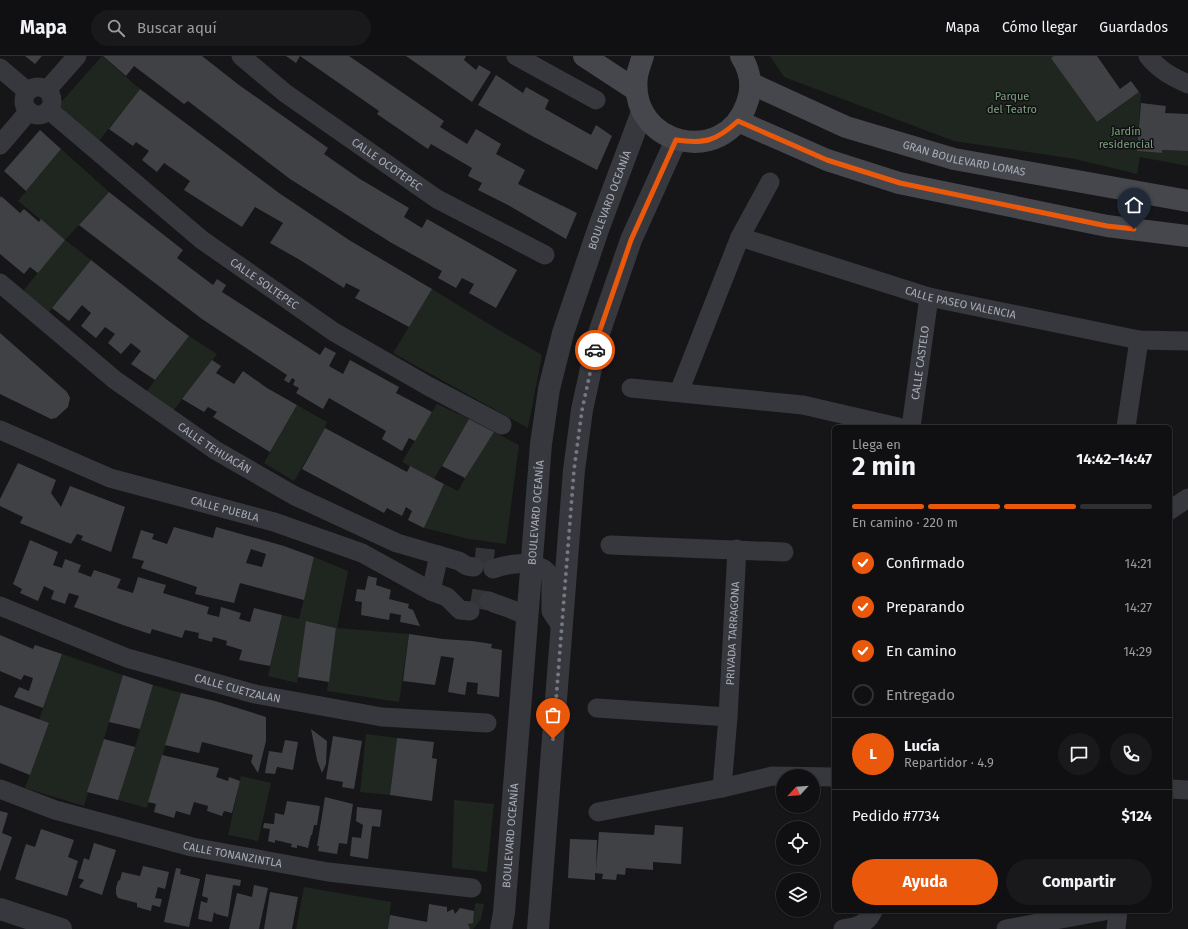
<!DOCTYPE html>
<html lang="es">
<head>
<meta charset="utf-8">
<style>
	body { margin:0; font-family:"Fira Sans",sans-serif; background:#19191b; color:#f1f3f6; height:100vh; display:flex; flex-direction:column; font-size:15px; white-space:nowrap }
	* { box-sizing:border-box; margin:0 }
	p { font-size:13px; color:#9c9d9f }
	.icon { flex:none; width:22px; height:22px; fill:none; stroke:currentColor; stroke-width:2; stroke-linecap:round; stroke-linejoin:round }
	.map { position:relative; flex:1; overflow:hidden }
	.side { position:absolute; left:832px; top:369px; width:340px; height:488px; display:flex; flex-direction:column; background:#101012; border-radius:6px; box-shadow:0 1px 3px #0004,0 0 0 1px #303032 }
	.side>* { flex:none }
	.needle { width:26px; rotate:244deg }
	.fabs { position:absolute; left:776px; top:713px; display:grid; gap:8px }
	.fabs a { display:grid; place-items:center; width:44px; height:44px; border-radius:50%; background:#101012; box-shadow:0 1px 3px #0004,0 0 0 1px #303032; font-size:20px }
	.pin { position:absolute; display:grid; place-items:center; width:34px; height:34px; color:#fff; margin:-41px -17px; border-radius:50% 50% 50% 0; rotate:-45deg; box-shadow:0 0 4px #0007 }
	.pin .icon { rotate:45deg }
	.courier { position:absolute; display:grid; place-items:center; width:40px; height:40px; margin:-20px; border:3px solid #ea580c; border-radius:50%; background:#fff; color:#222; box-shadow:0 1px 5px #0007 }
	.head em { font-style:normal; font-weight:700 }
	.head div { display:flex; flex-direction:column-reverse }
	.head { display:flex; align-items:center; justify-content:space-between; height:68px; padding:0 20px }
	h1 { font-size:26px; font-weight:700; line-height:30px }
	.bar { display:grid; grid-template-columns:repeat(4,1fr); gap:6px 4px; align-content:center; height:48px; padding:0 20px }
	.bar i { height:5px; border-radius:3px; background:#303032 }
	.bar .on { background:#ea580c }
	.bar p { grid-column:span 4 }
	.line { display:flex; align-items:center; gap:10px; padding:0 20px; border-top:1px solid #303032 }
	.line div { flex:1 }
	.round { display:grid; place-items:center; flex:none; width:42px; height:42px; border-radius:21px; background:#19191b }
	ol { padding:0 20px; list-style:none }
	li { display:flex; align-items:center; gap:12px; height:44px }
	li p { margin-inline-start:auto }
	li .icon { padding:4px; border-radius:50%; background:#ea580c; color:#fff; stroke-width:4 }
	li:last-child { color:#9c9d9f }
	li i { width:22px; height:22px; border:2px solid #303032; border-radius:50% }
	.button { display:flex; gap:8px; margin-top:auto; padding:8px 20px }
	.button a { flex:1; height:46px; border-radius:24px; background:#ea580c; color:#fff; font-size:16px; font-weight:700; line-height:46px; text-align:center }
	.button a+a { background:#19191b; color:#f1f3f6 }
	header { display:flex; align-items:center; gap:24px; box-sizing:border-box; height:56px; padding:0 20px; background:#101012; border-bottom:1px solid #303032 }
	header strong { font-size:19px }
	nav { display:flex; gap:22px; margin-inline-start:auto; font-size:14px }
	.search { width:280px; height:36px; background:#19191b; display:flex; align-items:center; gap:10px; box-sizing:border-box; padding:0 14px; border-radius:22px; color:#9c9d9f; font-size:15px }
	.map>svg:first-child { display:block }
</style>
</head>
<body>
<header>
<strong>Mapa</strong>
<div class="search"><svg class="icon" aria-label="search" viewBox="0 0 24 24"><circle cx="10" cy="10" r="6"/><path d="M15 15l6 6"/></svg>Buscar aquí</div>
<nav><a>Mapa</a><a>Cómo llegar</a><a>Guardados</a></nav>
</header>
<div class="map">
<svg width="1188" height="873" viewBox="0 0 1188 873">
	<rect width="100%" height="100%" fill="#161618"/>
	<g fill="#1e261f">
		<path d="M102,0L140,33L98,86L56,52Z"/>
		<path d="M770,0H1054L1067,24L1097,66L1139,36L1141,38L1137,95L1162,97V94L1188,95V110L1140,101L1137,118L1075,103L954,85L784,21Z"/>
		<path d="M61,93L109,136L65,184L91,204L43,263L18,241L65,184L18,145Z"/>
		<path d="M432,233L487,267L542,299L528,372L393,297Z"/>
		<path d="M189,280L217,298L173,355L146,336Z"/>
		<path d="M437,348L469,363L434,423L402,406Z"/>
		<path d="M297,349L327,366L325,372L294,425L264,407Z"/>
		<path d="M494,376L519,389L506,488L469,483L424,472L444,428L458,435L465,422Z"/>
		<path d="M314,501L348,515L337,572L409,578L399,646L327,635L336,572L307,565L297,627L268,620L282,559L299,563Z"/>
		<path d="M62,598L123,619L84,750L25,732L49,668L39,664Z"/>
		<path d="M153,629L181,637L147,752L118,744L135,691Z"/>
		<path d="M366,678L397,682L390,739L360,736Z"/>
		<path d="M241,720L271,727L258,785L228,779Z"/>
		<path d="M454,744L494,748L487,816L452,812Z"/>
		<path d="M304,831L391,846L388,873H296Z"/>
		<path d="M475,847L484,848L481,863L473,873H470L468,868L473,866Z"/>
	</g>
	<g fill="#404145" fill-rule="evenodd">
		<path d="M25,0H42L35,8Z"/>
		<path d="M103,0H202L239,29L328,92L324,98L360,123L409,152L404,161L422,172L427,163L517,214L496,252L469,237L474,228L462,222L456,232L438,222L442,215L390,186L290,123L188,45L184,48L134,10L126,20Z"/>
		<path d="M286,0H349L444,65L440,71L467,88L476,73L501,88L496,98L525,114L518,128L577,157L566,183L508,149L478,134L482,127L468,120L472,112L431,88L428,93L377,58L379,55L300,0L296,7Z"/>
		<path d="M406,0H466L464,4L476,14L479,9L491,16L472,46Z"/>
		<path d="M1054,0H1097L1120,33L1131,25L1139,36L1097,66L1051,2Z"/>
		<path d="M496,19L523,37L526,31L549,44L545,53L591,79L596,69L612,80L597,114L532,80L478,49Z"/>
		<path d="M140,33L279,137L349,184L432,233L409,271L355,242L360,234L346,227L344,232L300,204L270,187L283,167L255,151L242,171L184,134L190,125L164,107L157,116L142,104L149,95L136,86L133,90L109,73Z"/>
		<path d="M1141,47L1166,50L1165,57L1188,58V95L1162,94V97L1137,95Z"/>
		<path d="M40,74L61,93L26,135L4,115Z"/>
		<path d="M109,136L183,194L177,202L213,229L217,223L226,229L222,236L320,299L325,291L336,297L329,310L343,318L350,304L399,331L396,337L432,356L415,385L409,382L402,395L382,383L386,375L329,342L323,353L296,337L299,332L293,329L295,324L292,322L289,327L284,324L287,319L202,263L79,169Z"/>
		<path d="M1,140L20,157L24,153L39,166L41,163L65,184L38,217L30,211L24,218L0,198V142Z"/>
		<path d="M91,204L166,263L189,280L155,324L131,308L141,295L131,287L121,298L108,287L115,278L105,271L96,282L81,270L91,257L82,249L69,265L52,252Z"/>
		<path d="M0,277L67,336L70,342L68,351L56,362L51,363L0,338Z"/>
		<path d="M212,304L221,310L216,317L234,328L243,315L267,332L297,349L270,396L213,361L217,356L208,351L204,356L182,343Z"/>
		<path d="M469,363L494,376L465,422L442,410Z"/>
		<path d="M325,372L407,416L410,410L444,428L424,472L408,464L412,455L406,451L402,460L387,452L384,457L302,413Z"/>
		<path d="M18,407L56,424L51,437L61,451L70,430L125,451L111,496L81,484L83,480L77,478L71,488L49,479L20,467L23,461L0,450V443Z"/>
		<path d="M174,471L213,482L216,471L284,490L314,501L304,544L240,527L234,547L195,538L197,531L141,512L144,505L132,502L141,474L154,478L152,483L167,488ZM251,493L266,498L262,511L246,507Z"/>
		<path d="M30,484L58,496L53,509L62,512L65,503L81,509L78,516L91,521L94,514L121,523L117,532L133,537L138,521L166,529L163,537L209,551L207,558L219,561L221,551L241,557L239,563L250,566L254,552L282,559L270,610L239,604L242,594L226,589L227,585L213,581L212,586L198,582L199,577L185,574L182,582L152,573L150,578L123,569L74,551L79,540L69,537L65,548L51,543L54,535L44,530L38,545L20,537L22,533L13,528Z"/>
		<path d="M368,520L377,522L376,529L391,534L389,543L409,548L408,552L413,554L420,570L400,566L401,559L390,557L389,564L361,559L362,546L355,545L357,533L365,534Z"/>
		<path d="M306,565L336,572L329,626L298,621Z"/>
		<path d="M409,578L443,583L472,585L492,588L491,592L502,594L499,641L477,638L478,627L467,626L465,639L448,636L454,602L441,600L435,629L403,625Z"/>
		<path d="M0,579L33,593L35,589L62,598L43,652L14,641L19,631L29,635L33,622L24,619L21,624L0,615Z"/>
		<path d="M123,619L153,629L140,673L109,666Z"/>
		<path d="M181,637L215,645L266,661V685L258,717L251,706L253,699L202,686L199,697L165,689Z"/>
		<path d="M0,649L49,667L30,719L0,707Z"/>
		<path d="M311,673L327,685L326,708L322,717L317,704Z"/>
		<path d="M333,680L362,685L354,733L342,731L343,726L326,723Z"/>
		<path d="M397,682L434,686L432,702L437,703L432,745L390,739Z"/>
		<path d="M104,683L135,691L118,744L87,736Z"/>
		<path d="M285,684L298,686L293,714L277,711L275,718L265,717L269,695L282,697Z"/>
		<path d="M162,699L219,712L216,721L228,725L229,721L240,725L232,757L224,755L222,760L207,755L208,750L194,746L190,759L176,755L174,762L154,756L156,748L148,746Z"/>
		<path d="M325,741L353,748L347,788L339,787L337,798L318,795L319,790H317Z"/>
		<path d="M287,745L320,750L317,769H314L312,779H311L308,792L297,789V792L291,791L292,788L275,784V787L268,785L270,773L263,772L264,767L274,768L275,757L284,759Z"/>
		<path d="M357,751L382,754L380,771L372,770L368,803L350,800L352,781L361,782L363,769L356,765Z"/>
		<path d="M0,755L8,757L2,777L12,781L0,816Z"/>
		<path d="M655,769L683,771L681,808L653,806V814L626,812L625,819L617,818L616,824L602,823L603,818L595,817V824L568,822L570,783L597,784L596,814L599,776L654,779Z"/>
		<path d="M41,773L74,784L68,801L78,805L67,840L15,823L26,788L35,791Z"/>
		<path d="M94,787L116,794L102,839L79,831L84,824L78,822L84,802L89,804Z"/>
		<path d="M143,810L169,816L165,833L158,831L155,842L162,843L160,851L152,849L151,855L137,851V847L118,842L116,838V832L118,825L120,824L122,816L140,820Z"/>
		<path d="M176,812L181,813L180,818L200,823L189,871L164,866Z"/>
		<path d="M206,818L241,824L240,830L233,829L228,861L216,858L214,856L212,866L198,863L201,845L207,847L208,842L202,840Z"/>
		<path d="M254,829L268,832L259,873H229L237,837L252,841Z"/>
		<path d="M270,836L298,841L292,873H264Z"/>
		<path d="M429,848L447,851V856L453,853L455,858L460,852L474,855L473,867L468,868L470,873H388L390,859L427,866Z"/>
	</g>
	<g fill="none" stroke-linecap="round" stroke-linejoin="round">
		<g stroke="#333438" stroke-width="19" stroke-dasharray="19 10" stroke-linecap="butt">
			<path d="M475,501L494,503"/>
			<path d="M471,542L489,545"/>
		</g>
		<g stroke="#37383d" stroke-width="19">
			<path id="s1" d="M241,0L285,37L437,143L545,199"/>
			<path d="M516,0L596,44"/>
			<path d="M1148,0C1159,14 1172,21 1188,28"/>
			<path d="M0,12L27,35"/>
			<circle cx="38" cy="45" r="14"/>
			<path d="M47,34L77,0"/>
			<path id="s2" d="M49,54L202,184L334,276L428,330L502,369"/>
			<path d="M0,89L29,55"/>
			<path id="s3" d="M770,126L740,181L929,241L1139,284L1188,285"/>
			<path id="s4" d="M0,227L115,324L215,394L295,440L397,487L459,505L467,510L474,511"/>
			<path d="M631,332L803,349L898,371"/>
			<path d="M679,336L740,181"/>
			<path id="s5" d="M911,371L929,241"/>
			<path d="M1126,371L1139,284"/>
			<path id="s6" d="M0,374L110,422L274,466L362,497L431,535L447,541L460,554L470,555"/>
			<path d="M1170,454L1188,442"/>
			<path d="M610,489L784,496"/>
			<path d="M493,513C507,508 530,504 544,513C546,515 549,518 551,520V555L562,572"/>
			<path d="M431,535L439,499"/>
			<path d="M489,545C501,550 516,554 527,560"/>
			<path id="s7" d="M0,550L127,602L255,638L382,661L487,667"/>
			<path d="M597,652L728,661"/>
			<path id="s8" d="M722,732L728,661L737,493"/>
			<path id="s9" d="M0,733L55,754L192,791L328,816L472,832"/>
			<path d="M1170,733L1188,734"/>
			<path d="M598,756L722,732L772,720L834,721"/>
			<path d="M843,873C857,871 867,868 873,855"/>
			<path d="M1006,873L1104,855"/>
			<path d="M1116,873L1118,855"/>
		</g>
		<g stroke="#37383d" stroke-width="22">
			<path d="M0,853L61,873"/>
			<path id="s10" d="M501,873L504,857L541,388L549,333L563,277L599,171L642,56"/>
			<path d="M538,873L574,414L582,354L598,280L631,184L676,84"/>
		</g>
		<g stroke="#45474d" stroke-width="22">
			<path d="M584,0L636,34"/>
			<path d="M643,0C641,6 638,14 637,20C628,90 725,112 747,47C753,31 750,14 741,0"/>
			<path id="s11" d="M750,27L846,71L954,103L1188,145"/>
			<path d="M738,65L827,104L899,127L1107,170L1188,180"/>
		</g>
	</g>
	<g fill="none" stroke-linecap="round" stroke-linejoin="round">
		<path stroke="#757880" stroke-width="4" stroke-dasharray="0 7.2" d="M553,683L574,414L582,354L595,294"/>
		<path stroke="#ea580c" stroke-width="5" d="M595,294L598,280L631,184L676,84C705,88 716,85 738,65L827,104L900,127L1107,170L1134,173"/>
	</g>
	<g text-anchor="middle" stroke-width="3" stroke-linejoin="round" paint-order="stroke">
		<g font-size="11" fill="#7fa381" stroke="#111113">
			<text x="1012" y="44">Parque<tspan x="1012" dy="13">del Teatro</tspan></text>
			<text x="1126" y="79">Jardín<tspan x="1126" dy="13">residencial</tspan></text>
		</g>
		<g font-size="11" fill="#a8adb8" stroke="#111113">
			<text dy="4" stroke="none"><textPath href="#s11" startOffset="228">GRAN BOULEVARD LOMAS</textPath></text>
			<text dy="4" stroke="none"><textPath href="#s1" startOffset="182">CALLE OCOTEPEC</textPath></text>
			<text dy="4" stroke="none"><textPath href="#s10" startOffset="741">BOULEVARD OCEANÍA</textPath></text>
			<text dy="4" stroke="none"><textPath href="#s2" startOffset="277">CALLE SOLTEPEC</textPath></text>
			<text dy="4" stroke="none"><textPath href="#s3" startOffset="293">CALLE PASEO VALENCIA</textPath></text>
			<text dy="4" stroke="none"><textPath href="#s5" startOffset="65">CALLE CASTELO</textPath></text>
			<text dy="4" stroke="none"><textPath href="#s4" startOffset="271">CALLE TEHUACÁN</textPath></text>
			<text dy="4" stroke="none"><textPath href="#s6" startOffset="239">CALLE PUEBLA</textPath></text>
			<text dy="4" stroke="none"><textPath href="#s10" startOffset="418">BOULEVARD OCEANÍA</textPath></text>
			<text dy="4" stroke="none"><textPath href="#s8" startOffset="155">PRIVADA TARRAGONA</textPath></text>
			<text dy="4" stroke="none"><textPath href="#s7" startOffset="252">CALLE CUETZALAN</textPath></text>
			<text dy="4" stroke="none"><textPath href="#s10" startOffset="94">BOULEVARD OCEANÍA</textPath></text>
			<text dy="4" stroke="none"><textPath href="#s9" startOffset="242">CALLE TONANZINTLA</textPath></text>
		</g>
	</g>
</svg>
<div class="fabs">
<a><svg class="needle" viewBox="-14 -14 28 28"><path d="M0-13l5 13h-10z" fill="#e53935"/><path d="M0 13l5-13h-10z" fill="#9c9d9f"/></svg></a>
<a><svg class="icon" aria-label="locate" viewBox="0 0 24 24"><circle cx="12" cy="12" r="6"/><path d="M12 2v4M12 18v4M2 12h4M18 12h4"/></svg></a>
<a><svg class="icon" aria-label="layers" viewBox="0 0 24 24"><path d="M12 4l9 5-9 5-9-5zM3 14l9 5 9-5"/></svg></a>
</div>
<div class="pin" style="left:553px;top:683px;background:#ea580c"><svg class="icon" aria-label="bag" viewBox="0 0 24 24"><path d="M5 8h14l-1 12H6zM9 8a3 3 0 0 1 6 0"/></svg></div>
<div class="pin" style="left:1134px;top:173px;background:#1f2937"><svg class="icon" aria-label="home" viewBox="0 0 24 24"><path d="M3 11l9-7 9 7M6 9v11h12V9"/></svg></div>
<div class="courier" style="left:595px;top:294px"><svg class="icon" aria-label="car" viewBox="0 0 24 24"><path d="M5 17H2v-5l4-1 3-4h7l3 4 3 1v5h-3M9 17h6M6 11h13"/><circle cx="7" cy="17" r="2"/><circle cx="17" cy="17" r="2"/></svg></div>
<section class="side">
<div class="head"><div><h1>2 min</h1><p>Llega en</p></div><em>14:42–14:47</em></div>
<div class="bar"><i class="on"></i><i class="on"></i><i class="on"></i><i></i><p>En camino · 220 m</p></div>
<ol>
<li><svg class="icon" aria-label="check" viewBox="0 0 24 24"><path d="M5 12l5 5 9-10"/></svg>Confirmado<p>14:21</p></li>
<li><svg class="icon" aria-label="check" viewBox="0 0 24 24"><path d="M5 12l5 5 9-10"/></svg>Preparando<p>14:27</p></li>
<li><svg class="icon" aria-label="check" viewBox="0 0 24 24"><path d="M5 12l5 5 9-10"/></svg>En camino<p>14:29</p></li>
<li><i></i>Entregado</li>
</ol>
<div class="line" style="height:72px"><b class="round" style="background:#ea580c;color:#fff">L</b><div><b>Lucía</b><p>Repartidor · 4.9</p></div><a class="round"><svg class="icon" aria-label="chat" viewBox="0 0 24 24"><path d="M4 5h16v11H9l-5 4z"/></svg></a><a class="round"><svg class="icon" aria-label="phone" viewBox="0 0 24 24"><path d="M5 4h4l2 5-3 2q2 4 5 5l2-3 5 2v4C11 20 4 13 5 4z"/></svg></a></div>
<div class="line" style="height:52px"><div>Pedido #7734</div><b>$124</b></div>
<div class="button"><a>Ayuda</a><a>Compartir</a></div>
</section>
</div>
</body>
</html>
